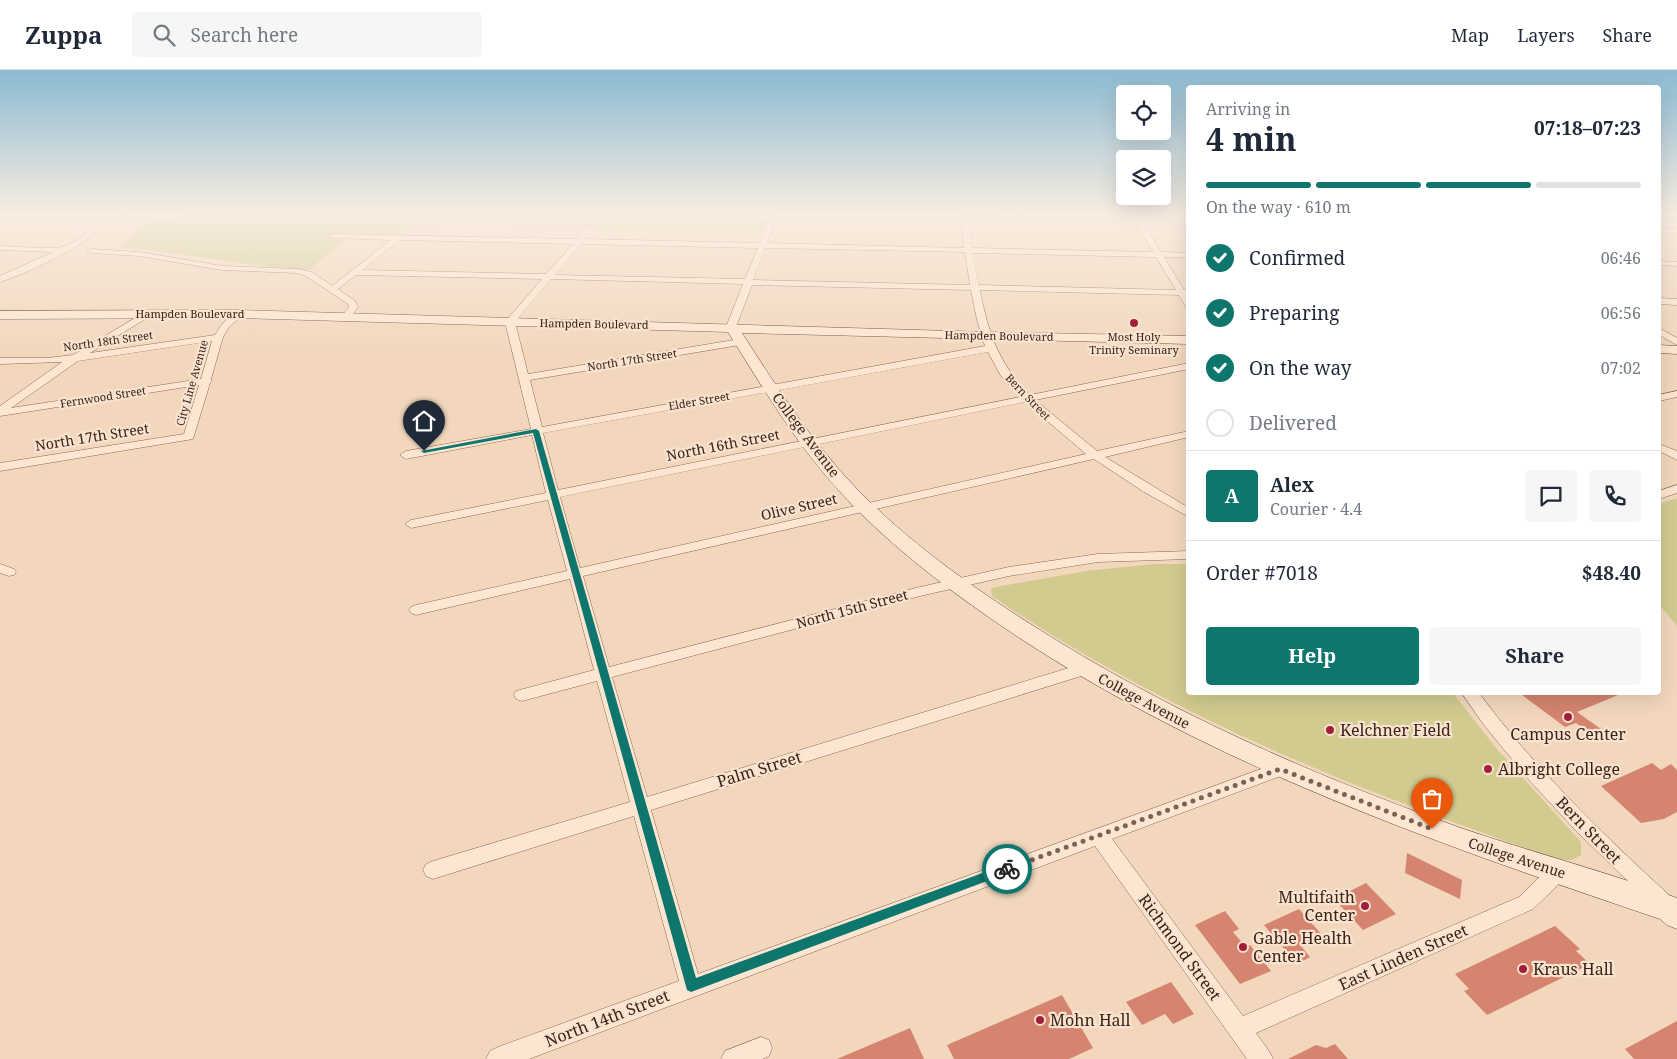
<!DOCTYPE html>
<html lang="en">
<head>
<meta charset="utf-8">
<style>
	body { margin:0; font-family:"Noto Serif",serif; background:#f6f6f7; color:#1f2937; height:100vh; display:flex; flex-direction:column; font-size:19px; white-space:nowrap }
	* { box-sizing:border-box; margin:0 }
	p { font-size:16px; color:#747a83 }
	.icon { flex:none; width:28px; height:28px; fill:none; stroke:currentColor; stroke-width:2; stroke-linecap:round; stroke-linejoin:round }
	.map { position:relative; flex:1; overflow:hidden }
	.details { position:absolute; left:1186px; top:15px; width:475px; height:610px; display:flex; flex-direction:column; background:#fff; border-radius:5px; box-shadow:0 5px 20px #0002 }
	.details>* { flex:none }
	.controls { position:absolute; left:1116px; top:15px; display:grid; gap:10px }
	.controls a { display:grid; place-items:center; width:55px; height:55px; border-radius:5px; background:#fff; box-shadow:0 5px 20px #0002; font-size:25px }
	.pin { position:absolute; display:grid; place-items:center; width:42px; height:42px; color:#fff; margin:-51px -21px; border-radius:50% 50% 50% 0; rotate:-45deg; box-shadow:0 0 5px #0007 }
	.pin .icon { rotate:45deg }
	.courier { position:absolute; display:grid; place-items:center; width:50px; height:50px; margin:-25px; border:4px solid #0f766e; border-radius:50%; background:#fff; color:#222; box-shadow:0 1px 6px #0007 }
	.head em { font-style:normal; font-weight:700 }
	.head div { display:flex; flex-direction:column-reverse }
	.head { display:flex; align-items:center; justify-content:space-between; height:85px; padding:0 20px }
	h1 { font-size:32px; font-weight:700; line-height:38px }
	.bar { display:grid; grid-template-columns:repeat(4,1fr); gap:8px 5px; align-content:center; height:60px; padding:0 20px }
	.bar i { height:6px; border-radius:4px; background:#e0e1e3 }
	.bar .active { background:#0f766e }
	.bar p { grid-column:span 4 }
	.line { display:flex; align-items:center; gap:12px; padding:0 20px; border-top:1px solid #e0e1e3 }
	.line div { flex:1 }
	.round { display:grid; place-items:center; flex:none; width:52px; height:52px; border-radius:5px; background:#f6f6f7 }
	ol { padding:0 20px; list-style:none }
	li { display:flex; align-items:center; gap:15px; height:55px }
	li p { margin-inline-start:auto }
	li .icon { padding:5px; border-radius:50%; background:#0f766e; color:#fff; stroke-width:4 }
	li:last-child { color:#747a83 }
	li i { width:28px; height:28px; border:2px solid #e0e1e3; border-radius:50% }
	.button { display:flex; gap:10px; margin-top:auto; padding:10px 20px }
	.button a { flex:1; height:58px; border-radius:5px; background:#0f766e; color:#fff; font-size:20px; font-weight:700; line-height:58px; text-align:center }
	.button a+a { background:#f6f6f7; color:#1f2937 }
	header { display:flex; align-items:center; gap:30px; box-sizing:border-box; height:70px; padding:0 25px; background:#fff; border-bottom:1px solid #e0e1e3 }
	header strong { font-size:24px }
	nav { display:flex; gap:28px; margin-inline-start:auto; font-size:18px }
	.search { width:350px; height:45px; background:#f6f6f7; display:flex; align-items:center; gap:12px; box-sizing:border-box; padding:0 18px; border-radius:5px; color:#747a83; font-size:19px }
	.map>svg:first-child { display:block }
</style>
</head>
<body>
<header>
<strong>Zuppa</strong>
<div class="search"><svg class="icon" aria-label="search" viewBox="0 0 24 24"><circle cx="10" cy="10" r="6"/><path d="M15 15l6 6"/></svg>Search here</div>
<nav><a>Map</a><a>Layers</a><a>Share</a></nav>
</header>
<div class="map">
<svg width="1677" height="989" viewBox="0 0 1677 989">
	<rect width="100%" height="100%" fill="#f2d7bd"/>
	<g fill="#d1cb90">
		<path d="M189,143H770L763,160L612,159L462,154L407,158L396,166L351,165L309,200C246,196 184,183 121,177L143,154L163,152Z"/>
		<path d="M1677,428V556L1659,534V434Z"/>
		<path d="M1154,494H1189V622L1453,623L1496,678L1581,772V785C1579,786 1574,789 1571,790C1558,792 1497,768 1481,762C1311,702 1141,628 992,526L991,519L996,517L1086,501Z"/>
	</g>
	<g fill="#d4846f">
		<path d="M1518,622H1623V623L1577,642L1608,664L1598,668L1576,653L1565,657Z"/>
		<path d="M1652,693L1661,700L1671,694L1677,700V742L1664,749L1641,753L1601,716Z"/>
		<path d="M1407,783L1462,810L1460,829L1405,803Z"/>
		<path d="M1366,813L1396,844L1363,860L1334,829Z"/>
		<path d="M1299,839L1322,865L1301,876L1310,887L1297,894L1264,855Z"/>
		<path d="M1225,841L1239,859L1233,862L1245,876L1250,875L1271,901L1240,914L1195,855Z"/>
		<path d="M1555,856L1580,879L1576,881L1590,894L1487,945L1464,921L1469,919L1455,904Z"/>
		<path d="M1171,912L1194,944L1173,954L1165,944L1142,955L1126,932Z"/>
		<path d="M1062,925L1093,978L1069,989H954L947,975Z"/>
		<path d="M1677,951V989H1634L1625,979Z"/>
		<path d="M910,958L924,989H837Z"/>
		<path d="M1335,974L1348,989H1288L1316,975L1326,978Z"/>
	</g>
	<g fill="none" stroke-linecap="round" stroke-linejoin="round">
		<defs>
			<g id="street">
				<path d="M100,143H135L107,149C92,174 28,203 0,212V206L53,182L0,180V176C13,176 53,180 62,177C76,173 94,159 101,147Z"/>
				<path d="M771,143H778L767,173L964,178L961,145L959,143L1189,145V149L1140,148L1161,182L1189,183V187H1164L1184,220H1189V238L1186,237L1179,225L980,220C988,263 999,294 1030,325L1189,293V299L1035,330L1097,381L1189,361V367L1105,387L1189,438V447L1144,422L1094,389L583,506L609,597L920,517L1009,497L1098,484L1189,481V489L1098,492L1009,506L920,526L612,607L647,727L1085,593L1091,595L1093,599L1091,603L651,740L698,904L1280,692L1286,694L1289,699L1286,704L1112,769L1243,946L1519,827L1551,796L1558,793L1565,796L1568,802L1565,808L1533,839L1256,963L1269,981L1273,989H1247L1095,776L529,989H486L490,981L498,977L679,911L634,746L433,809L426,806L423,800L426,794L433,791L630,732L597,611L522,631L516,629L514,625L516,621L594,600L570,509L416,545L411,543L409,540L411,537L416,535L567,501L548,430L411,458L405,454L411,450L546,423L532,365L406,389L400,385L406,381L531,359L505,252L542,209L356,205L338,219L355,231L358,237L349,249L346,250L341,247L349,237L348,234L306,206L297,203L222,200L139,186L91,183L87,181L91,179L139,182L222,196L297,199L312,202L332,216L391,170L331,168V164H334L576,169L590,156L594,158L584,169L760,173ZM968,145L1133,148L1153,182L972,178ZM400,170L573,174L546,204L362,200ZM581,174L758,178L745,209L555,205ZM765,178L965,182L970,215L753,210ZM972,183L1156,187L1176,220L979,215ZM551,209L743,214L726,257L731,260L736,257L752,215L971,220L977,250L985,276L542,357L530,310L740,275L745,272L740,269L528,304L515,252ZM988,282L1001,306L1020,327L558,420L543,363ZM1025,332L1086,384L580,498L560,427Z"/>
				<rect x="1659" y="153" width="18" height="4"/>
				<path d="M1659,191L1677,192V196L1659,195Z"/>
				<path d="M1659,228L1677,229V235L1659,234Z"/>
				<path d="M147,241L150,242V246L90,283L215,265C221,255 228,246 238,241L243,244L229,257L223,267L211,309L212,311L210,313L193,369L0,401V393L184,364L199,315L0,346V336L62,292L0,294V288H47L73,285ZM212,271L201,309L11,338L78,291Z"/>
				<path d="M1659,258L1677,268V275L1659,265Z"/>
				<path d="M1677,321V327L1659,331V325Z"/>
				<path d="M1659,374L1677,381V390L1659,381Z"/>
				<path d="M1677,415V423L1659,429V421Z"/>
				<path d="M0,494L14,499L16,502L14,505L9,506L0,503Z"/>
				<path d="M1461,622H1478C1534,697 1599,761 1667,823L1670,829L1667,835L1660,838L1653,835L1577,762L1529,710L1484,655Z"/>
				<path d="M761,967L769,970L772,978L769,986L762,989H721L725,981Z"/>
			</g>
			<g id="secondary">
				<path d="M238,240L986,262L1189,266V274L742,263C776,316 811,371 855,417C907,471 969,515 1032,555C1165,640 1309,704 1458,757C1530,782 1605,801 1677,828V859L1667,855L1660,849C1438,774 1216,697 1018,567C955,525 894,480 842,424C797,376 763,318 728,262L238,248L0,249V241Z"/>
				<path d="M1659,275L1677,276V284L1659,283Z"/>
			</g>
		</defs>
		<use href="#street" stroke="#8c6654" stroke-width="1"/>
		<use href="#secondary" stroke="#6d4838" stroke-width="1"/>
		<use href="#street" fill="#fce6d1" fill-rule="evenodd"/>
		<use href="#secondary" fill="#fce6d1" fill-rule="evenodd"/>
	</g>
	<linearGradient id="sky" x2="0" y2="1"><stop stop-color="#8bbad2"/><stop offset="0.51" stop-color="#f9ede1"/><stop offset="1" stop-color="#f9ede1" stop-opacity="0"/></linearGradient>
	<rect width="1677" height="282" fill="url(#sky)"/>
	<path fill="#0f766e" d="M536,359L539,361L696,908L1007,794L1011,795L1013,799L1011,802L691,922L687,920L533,363L424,383L421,381Z"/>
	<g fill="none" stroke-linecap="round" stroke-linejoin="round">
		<path stroke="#7a6254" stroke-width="5" stroke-dasharray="0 9" d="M1007,799L1280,699L1432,759"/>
	</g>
	<g fill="#a11f3a" stroke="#f9e3ce" stroke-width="2">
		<circle cx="1134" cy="253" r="5"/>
		<circle cx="1568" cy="647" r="5"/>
		<circle cx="1330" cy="660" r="5"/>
		<circle cx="1488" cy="699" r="5"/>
		<circle cx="1365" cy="836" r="5"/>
		<circle cx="1243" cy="877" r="5"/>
		<circle cx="1523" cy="899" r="5"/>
		<circle cx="1040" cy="950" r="5"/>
	</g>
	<g text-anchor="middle" stroke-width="4.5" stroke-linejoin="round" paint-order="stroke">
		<g font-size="11" fill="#39231b" stroke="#f9e3ce">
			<text x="190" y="248">Hampden Boulevard</text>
			<text transform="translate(594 254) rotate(1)" y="4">Hampden Boulevard</text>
			<text transform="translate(999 266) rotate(1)" y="4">Hampden Boulevard</text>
			<text transform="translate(108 271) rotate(-8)" y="4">North 18th Street</text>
			<text transform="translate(632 290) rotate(-9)" y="4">North 17th Street</text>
			<text transform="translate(192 313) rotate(-74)" y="4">City Line Avenue</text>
			<text transform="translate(103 327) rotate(-9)" y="4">Fernwood Street</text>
			<text transform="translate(1028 327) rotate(46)" y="4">Bern Street</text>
			<text transform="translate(699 331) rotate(-10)" y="4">Elder Street</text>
		</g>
		<g font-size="11" fill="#39231b" stroke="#f9e3ce">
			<text x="1134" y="271">Most Holy<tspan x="1134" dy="13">Trinity Seminary</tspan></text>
		</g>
		<g font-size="14" fill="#39231b" stroke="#f9e3ce">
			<text transform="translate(806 365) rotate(53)" y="5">College Avenue</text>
			<text transform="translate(92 367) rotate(-9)" y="5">North 17th Street</text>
			<text transform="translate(723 375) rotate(-11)" y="5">North 16th Street</text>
			<text transform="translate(799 437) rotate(-13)" y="5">Olive Street</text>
			<text transform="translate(852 539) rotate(-15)" y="5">North 15th Street</text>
			<text transform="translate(1144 631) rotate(28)" y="5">College Avenue</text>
			<text transform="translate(1517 788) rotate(18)" y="5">College Avenue</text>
		</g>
		<g font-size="16" fill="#39231b" stroke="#f9e3ce" text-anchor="start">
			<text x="1340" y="666">Kelchner Field</text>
			<text x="1568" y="670" text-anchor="middle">Campus Center</text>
			<text x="1498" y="705">Albright College</text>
			<text x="1355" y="833" text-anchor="end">Multifaith<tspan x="1355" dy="18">Center</tspan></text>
			<text x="1253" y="874">Gable Health<tspan x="1253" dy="18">Center</tspan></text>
			<text x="1533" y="905">Kraus Hall</text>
			<text x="1050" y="956">Mohn Hall</text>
		</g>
		<g font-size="16" fill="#39231b" stroke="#f9e3ce">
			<text transform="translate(759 699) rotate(-17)" y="6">Palm Street</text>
			<text transform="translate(1589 760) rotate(46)" y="6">Bern Street</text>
			<text transform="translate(1180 877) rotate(54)" y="6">Richmond Street</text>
			<text transform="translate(1403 887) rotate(-24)" y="6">East Linden Street</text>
			<text transform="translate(607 948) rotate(-21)" y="6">North 14th Street</text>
		</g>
	</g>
</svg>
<div class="controls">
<a><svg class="icon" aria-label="locate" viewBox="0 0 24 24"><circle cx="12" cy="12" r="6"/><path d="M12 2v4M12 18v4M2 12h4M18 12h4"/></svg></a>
<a><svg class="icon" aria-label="layers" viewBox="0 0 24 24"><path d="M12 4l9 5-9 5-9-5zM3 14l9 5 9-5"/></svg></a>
</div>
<div class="pin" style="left:1432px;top:759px;background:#ea580c"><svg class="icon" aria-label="bag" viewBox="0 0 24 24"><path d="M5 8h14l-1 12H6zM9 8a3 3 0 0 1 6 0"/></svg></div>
<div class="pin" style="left:424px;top:381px;background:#1f2937"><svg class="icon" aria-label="home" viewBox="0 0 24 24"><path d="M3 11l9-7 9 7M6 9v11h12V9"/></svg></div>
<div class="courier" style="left:1007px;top:799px"><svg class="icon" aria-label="bike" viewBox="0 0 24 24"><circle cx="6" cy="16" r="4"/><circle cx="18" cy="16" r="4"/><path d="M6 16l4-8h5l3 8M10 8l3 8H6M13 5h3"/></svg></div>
<section class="details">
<div class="head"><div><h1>4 min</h1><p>Arriving in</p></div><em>07:18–07:23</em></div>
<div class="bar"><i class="active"></i><i class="active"></i><i class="active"></i><i></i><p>On the way · 610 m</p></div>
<ol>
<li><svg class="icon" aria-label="check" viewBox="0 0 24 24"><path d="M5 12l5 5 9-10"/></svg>Confirmed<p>06:46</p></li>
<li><svg class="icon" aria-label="check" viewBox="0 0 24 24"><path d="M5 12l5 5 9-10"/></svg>Preparing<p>06:56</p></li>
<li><svg class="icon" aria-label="check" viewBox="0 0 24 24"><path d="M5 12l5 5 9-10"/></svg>On the way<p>07:02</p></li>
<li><i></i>Delivered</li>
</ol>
<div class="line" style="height:90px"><b class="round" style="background:#0f766e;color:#fff">A</b><div><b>Alex</b><p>Courier · 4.4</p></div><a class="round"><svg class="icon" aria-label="chat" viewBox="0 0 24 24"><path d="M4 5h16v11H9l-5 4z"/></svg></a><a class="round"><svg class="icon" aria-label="phone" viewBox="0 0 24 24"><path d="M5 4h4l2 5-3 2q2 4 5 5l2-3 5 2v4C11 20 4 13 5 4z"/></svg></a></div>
<div class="line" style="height:65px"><div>Order #7018</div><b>$48.40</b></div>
<div class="button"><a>Help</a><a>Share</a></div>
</section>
</div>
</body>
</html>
